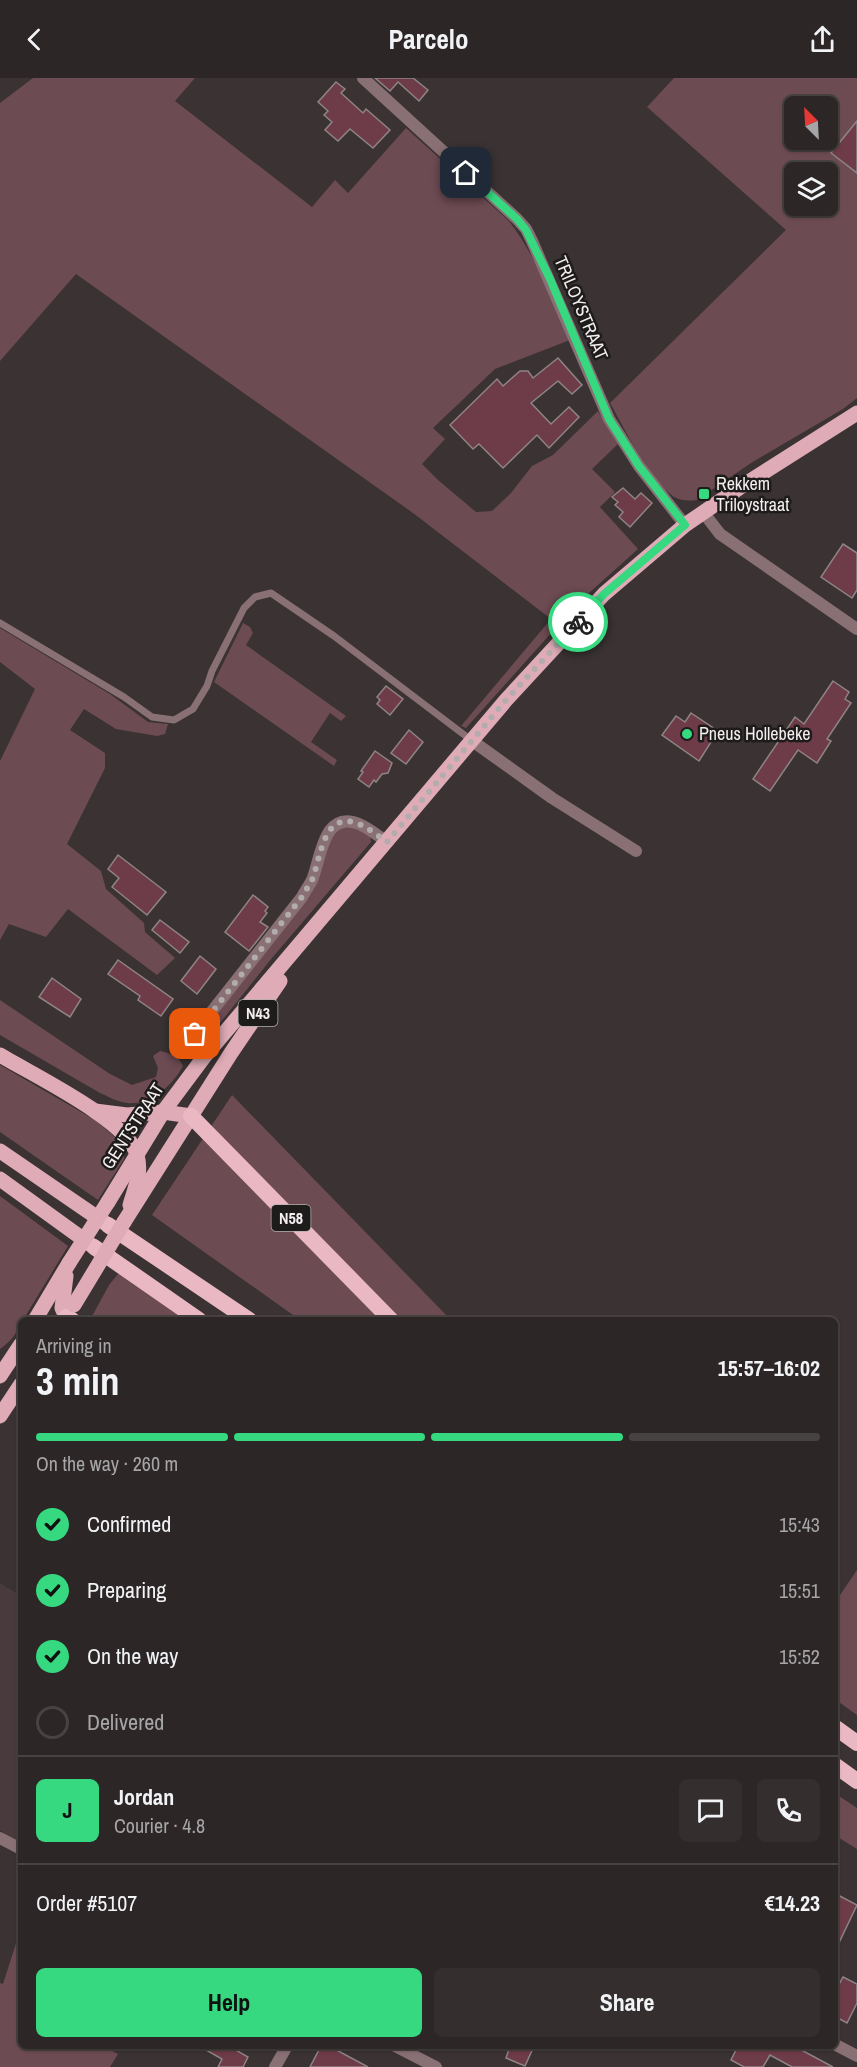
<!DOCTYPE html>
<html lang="en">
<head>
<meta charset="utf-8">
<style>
	body { margin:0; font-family:"Archivo Narrow",sans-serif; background:#342e2e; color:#f1f3f6; height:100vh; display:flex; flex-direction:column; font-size:22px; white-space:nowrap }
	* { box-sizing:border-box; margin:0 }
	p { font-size:20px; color:#a6a5a7 }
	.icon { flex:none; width:33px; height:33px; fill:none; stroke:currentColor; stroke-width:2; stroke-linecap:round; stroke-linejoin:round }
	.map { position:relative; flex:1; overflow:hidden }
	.sheet { position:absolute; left:18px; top:1239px; width:820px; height:732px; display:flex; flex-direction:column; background:#2c2626; border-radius:9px; box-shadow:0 2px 4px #0004,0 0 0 2px #484343 }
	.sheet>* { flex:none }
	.needle { width:39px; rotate:336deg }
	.controls { position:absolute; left:784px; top:18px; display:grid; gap:12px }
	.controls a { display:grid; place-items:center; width:54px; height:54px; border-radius:9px; background:#2c2626; box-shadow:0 2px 4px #0004,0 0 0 2px #484343; font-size:30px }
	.pin { position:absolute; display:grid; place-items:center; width:51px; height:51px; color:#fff; margin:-26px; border-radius:12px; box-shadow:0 3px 9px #0006 }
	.courier { position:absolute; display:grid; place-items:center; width:60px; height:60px; margin:-30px; border:4px solid #36d880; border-radius:50%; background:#fff; color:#222; box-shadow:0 2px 8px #0007 }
	.overview em { font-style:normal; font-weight:700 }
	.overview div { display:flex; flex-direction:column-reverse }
	.overview { display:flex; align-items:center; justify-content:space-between; height:102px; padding:0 18px }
	h1 { font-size:39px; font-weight:700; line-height:45px }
	.bar { display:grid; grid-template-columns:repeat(4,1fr); gap:9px 6px; align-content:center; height:72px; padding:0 18px }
	.bar i { height:8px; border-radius:4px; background:#484343 }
	.bar .selected { background:#36d880 }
	.bar p { grid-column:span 4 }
	.line { display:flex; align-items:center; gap:15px; padding:0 18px; border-top:2px solid #484343 }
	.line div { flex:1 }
	.round { display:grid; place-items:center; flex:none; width:63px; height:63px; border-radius:9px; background:#342e2e }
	ol { padding:0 18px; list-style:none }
	li { display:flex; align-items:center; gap:18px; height:66px }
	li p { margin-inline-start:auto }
	li .icon { padding:6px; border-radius:50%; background:#36d880; color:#111; stroke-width:4 }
	li:last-child { color:#a6a5a7 }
	li i { width:33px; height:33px; border:3px solid #484343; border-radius:50% }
	.cta { display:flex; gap:12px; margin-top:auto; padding:12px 18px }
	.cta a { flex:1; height:69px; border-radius:9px; background:#36d880; color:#111; font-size:24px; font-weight:700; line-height:69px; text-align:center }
	.cta a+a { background:#342e2e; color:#f1f3f6 }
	header { display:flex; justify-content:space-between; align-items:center; height:78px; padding:0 18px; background:#2c2626; font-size:27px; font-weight:700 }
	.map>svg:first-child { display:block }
</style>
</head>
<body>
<header><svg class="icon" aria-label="back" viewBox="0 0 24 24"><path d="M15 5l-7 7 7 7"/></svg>Parcelo<svg class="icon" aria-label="share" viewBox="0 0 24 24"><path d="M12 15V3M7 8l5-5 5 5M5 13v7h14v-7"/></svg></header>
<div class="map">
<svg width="857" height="1989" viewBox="0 0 857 1989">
	<rect width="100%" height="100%" fill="#3a3233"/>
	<path fill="#483a3d" d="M0,1505L21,1518V1766L0,1752Z"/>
	<g fill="#6d4b53" fill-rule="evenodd">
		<path d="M33,0H195L175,23L312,129L335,102L348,115L406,50L509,143C536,178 552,221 570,262L495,291L433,350L445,361L422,386L438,402L476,434L492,433L511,415L532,388L553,377L598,333L618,366L592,391L615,414L600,429L638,471L579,524L466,650L461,648L551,541L413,435L76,196L0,283V25Z"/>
		<path d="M674,0H857V320L843,331L751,385L697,422C689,423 682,423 674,419C649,401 625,352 610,325L786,152L647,29ZM795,28H828V62H795ZM795,94H828V128H795Z"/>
		<path d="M243,545L250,549L253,555L246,567L346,638L341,643L330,635L311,664L337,682L334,688L214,604Z"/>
		<path d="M0,550L110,616L148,644L168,646L165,656L157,658L116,651L84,631L70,652L105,675V690L67,766L101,793L106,811L144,845L145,854L175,880L157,897L68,831L46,859L9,846L0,862V683L35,611L0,584Z"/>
		<path d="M346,747L370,757L371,764L272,880L192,980L184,975L288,844L330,760L335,752Z"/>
		<path d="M0,922L110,996L132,1007L156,999L158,990L153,978L160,973C171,976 178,977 183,988C173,1007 150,1028 127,1025C118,1024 109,1019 100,1015L0,957Z"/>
		<path d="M0,987L95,1042L124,1067V1081L98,1122L0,1054Z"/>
		<path d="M232,1017L451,1242H300L152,1137Z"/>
		<path d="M0,1118L68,1168L23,1242H21C19,1254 10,1264 0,1271Z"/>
		<path d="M123,1190L199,1242H90L109,1207Z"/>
		<path d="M857,1492V1637L836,1622V1523Z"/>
		<path d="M836,1716L857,1730V1771L836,1758Z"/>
		<path d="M19,1856L21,1857V1968H103L118,1976L110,1989H0V1905L3,1906Z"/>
	</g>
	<g fill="#6e3b48" stroke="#8e8486" stroke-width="1.5">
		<path d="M375,0H413L428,12L419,23L398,4L390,13Z"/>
		<path d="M336,4L345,11L341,15L363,35L366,31L390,52L373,70L350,51L338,63L325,52L332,44L324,37L328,33L318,24Z"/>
		<path d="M857,43V95L831,75Z"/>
		<path d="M558,280L582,307L572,316L558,303L531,325L551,346L569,329L579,339L549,370L537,357L503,390L479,366L473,371L450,347L497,301L503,308L520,293H528L533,300Z"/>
		<path d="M623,410L635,421L641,415L652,425L630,449L619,439L623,434L615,427L618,424L612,419Z"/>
		<path d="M843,466L857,475V512L852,520L821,499Z"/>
		<path d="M833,603L849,614L845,621L851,625L827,661L831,663L817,685L798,672L770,713L753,701L795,639L804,646Z"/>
		<path d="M386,608L403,621L390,637L377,626L380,622L377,619Z"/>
		<path d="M691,635L718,653L699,683L662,657L676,638L685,644Z"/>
		<path d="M409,652L423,664L406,686L391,675Z"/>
		<path d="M375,673L392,685L388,695L382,696L376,704L374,702L369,709L358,701L363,694L361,693Z"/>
		<path d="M118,777L166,814L147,837L112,809L119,800L108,791Z"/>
		<path d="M253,817L268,829L265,833L267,835L260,844L268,849L249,873L225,854Z"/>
		<path d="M160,842L189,864L180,875L152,852Z"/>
		<path d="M200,878L216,891L197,916L181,903Z"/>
		<path d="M118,882L173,921L161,938L138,922L140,918L108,896Z"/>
		<path d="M52,900L81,921L70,939L39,919Z"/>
		<path d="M836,1816L857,1827L836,1871Z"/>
		<path d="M843,1899L857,1906V1925L847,1945L836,1939V1912Z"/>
		<path d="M199,1968H229L248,1979L243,1989H218L222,1981Z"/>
		<path d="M321,1968H329L368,1989H310Z"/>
		<path d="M510,1968H534L525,1988L506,1980Z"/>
		<path d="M738,1968L749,1972L751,1968H794L833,1989H792L770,1977L763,1989H744L731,1982Z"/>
	</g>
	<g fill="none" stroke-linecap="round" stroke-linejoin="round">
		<path stroke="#897075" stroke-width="7" d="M0,545L124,619L152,639L174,642L193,631L207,608L212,593L244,530L255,519L271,515L334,558L471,662"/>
		<g stroke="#897075" stroke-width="12">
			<path d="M363,0L517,141L526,151L532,163L609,341L639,388L685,447"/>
			<path d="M703,434L720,456L857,551"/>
			<path d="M471,662L552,720L636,773"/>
			<path d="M194,956L302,819C305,813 309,808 312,802C321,781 323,731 359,746C369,750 378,758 387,764"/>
			<path d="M836,1967L857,1978"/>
			<path d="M275,1989L287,1968"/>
		</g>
		<g stroke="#897075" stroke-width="12">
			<path d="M0,1760L21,1771"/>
			<path d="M395,1968L436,1989"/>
		</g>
		<g stroke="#deabb6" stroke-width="15">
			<path d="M0,977C31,996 129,1043 137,1077C142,1095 135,1110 130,1127"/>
			<path d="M95,1033L127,1037L163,1034L191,1038"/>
			<path d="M0,1073L108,1147"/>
			<path d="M0,1101L94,1169"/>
			<path d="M108,1124L163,1034L204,979L506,622L604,516L685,447L739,410L857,335"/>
			<path d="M124,1144L231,975L280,903"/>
			<path d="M66,1239L62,1230L66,1198"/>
			<path d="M35,1242L69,1185"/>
			<path d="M0,1298L21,1266"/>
			<path d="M0,1338L21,1306"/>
		</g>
		<g stroke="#eab8c3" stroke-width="16">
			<path d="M191,1038L391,1242"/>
			<path d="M108,1147L249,1242"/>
			<path d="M94,1169L199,1242"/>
			<path d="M66,1239L72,1242"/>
			<path d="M836,1650L857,1665"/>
			<path d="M836,1688L857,1703"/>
		</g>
		<g stroke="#deabb6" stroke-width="15">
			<path d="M69,1185L108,1124"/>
			<path d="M74,1227L124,1144"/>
		</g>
	</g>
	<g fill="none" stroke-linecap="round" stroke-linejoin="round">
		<path stroke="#b3acae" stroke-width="6" stroke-dasharray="0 10.8" d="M195,956L302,819C305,813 309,808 312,802C321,780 323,731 359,746C369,750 378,758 387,764L506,622L578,544"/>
		<path stroke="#36d880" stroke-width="8" d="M466,95L517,141L526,152L550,201L609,341L639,388L685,447L604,516L578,544"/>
	</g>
	<g fill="#36d880" stroke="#1e1b1b" stroke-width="2">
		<rect x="698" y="410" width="12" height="12" rx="3"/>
		<circle cx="687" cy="656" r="6"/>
	</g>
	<g text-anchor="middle" stroke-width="5" stroke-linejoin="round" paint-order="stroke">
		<g fill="#1e1b1b" stroke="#b4afb0" stroke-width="1.5">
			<rect x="238.5" y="922" width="39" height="26" rx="4.5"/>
			<rect x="271.5" y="1127" width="39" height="26" rx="4.5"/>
		</g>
		<g font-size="16" font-weight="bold" fill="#f4eef0">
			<text x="258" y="941">N43</text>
			<text x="291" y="1146">N58</text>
		</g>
		<g font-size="18" fill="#f4eef0" stroke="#1e1b1b">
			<text transform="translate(581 230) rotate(67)" y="6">TRILOYSTRAAT</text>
			<text transform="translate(133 1048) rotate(-57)" y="6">GENTSTRAAT</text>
		</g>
		<g font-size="18" fill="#f4eef0" stroke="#1e1b1b" text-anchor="start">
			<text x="716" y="412">Rekkem<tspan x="716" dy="21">Triloystraat</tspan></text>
			<text x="699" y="662">Pneus Hollebeke</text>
		</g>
	</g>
</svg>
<div class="controls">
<a><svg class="needle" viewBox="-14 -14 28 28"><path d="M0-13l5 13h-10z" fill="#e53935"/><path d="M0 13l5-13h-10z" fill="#a6a5a7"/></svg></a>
<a><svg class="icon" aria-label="layers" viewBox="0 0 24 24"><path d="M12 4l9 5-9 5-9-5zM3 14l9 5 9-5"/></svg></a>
</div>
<div class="pin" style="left:195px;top:956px;background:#ea580c"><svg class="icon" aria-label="bag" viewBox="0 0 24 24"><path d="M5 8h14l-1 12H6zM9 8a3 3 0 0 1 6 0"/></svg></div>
<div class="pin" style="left:466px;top:95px;background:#1f2937"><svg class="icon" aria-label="home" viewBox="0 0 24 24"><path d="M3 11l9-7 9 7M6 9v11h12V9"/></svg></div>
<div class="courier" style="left:578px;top:544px"><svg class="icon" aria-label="bike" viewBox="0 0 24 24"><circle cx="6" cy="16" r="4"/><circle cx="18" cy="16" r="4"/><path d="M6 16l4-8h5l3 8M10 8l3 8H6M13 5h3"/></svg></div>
<section class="sheet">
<div class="overview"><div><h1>3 min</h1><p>Arriving in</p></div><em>15:57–16:02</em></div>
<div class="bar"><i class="selected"></i><i class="selected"></i><i class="selected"></i><i></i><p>On the way · 260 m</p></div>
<ol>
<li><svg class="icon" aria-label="check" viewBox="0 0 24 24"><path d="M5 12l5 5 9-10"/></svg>Confirmed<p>15:43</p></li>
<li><svg class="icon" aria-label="check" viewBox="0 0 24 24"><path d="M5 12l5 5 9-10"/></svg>Preparing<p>15:51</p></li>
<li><svg class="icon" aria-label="check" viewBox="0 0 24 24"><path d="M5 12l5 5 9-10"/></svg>On the way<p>15:52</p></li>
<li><i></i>Delivered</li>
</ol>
<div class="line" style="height:108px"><b class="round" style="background:#36d880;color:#111">J</b><div><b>Jordan</b><p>Courier · 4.8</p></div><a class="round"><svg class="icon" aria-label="chat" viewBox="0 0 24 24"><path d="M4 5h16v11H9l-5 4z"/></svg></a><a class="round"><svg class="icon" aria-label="phone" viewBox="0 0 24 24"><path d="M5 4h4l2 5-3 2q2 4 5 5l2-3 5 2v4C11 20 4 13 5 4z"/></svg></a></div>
<div class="line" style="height:78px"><div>Order #5107</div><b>€14.23</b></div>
<div class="cta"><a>Help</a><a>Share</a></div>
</section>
</div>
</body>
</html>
